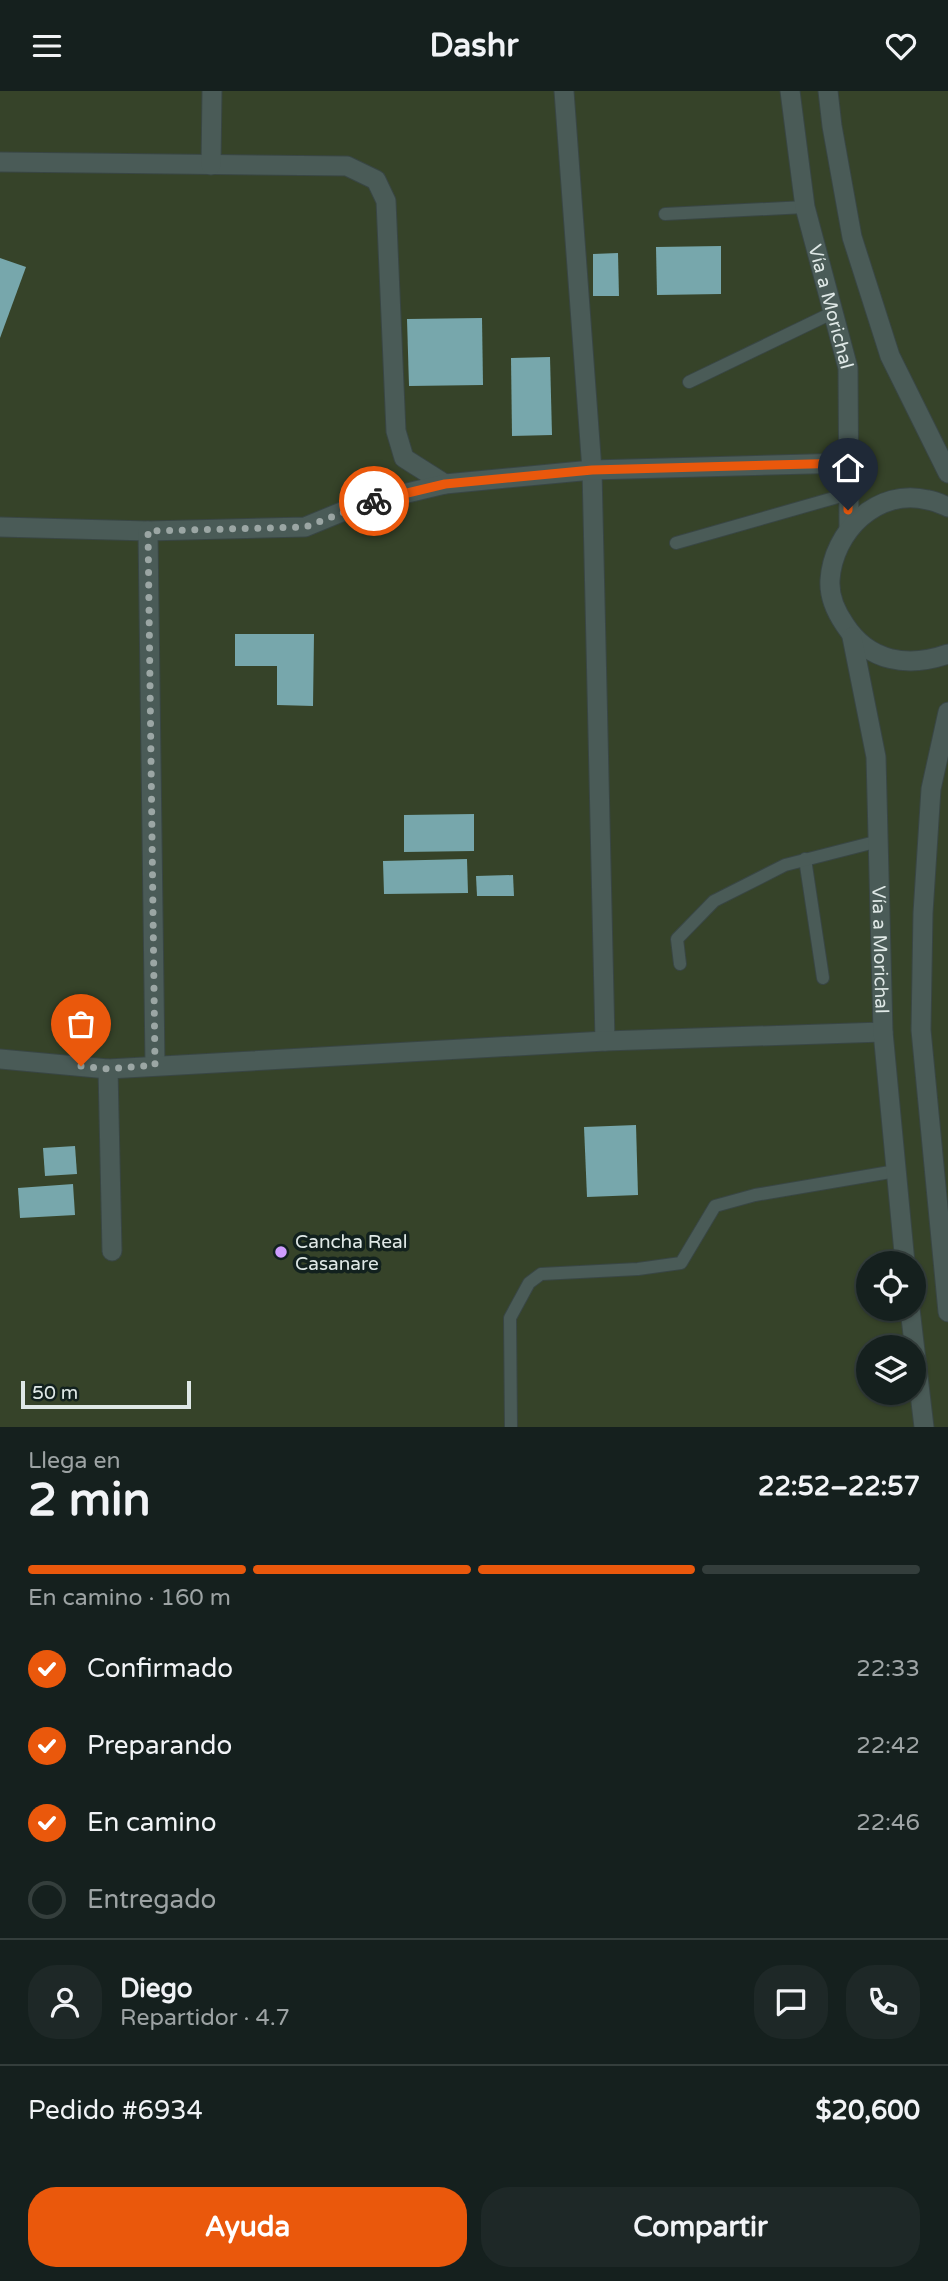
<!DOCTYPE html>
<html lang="es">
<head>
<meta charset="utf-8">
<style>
	body { margin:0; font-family:"Varela Round",sans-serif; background:#1e2827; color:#f1f3f6; height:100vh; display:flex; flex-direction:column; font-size:26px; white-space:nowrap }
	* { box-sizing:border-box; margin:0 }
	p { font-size:23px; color:#9da3a4 }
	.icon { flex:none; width:38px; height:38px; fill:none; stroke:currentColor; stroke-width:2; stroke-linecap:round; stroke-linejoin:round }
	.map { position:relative; height:1336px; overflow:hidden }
	.side { display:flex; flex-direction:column; background:#15201e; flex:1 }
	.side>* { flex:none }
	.buttons { position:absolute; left:856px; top:1160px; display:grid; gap:14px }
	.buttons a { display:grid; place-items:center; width:70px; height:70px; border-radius:50%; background:#15201e; box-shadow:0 2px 5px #0004,0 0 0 2px #343e3c; font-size:35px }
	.scale { position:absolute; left:21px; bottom:18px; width:170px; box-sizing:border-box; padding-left:7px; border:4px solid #dfe8e6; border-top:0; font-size:19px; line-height:24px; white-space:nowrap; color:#dfe8e6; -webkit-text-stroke:5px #12211e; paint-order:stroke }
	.pin { position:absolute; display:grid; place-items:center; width:60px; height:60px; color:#fff; margin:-72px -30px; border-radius:50% 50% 50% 0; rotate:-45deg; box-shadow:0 0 7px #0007 }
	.pin .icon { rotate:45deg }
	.courier { position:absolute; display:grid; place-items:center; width:70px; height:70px; margin:-35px; border:5px solid #ea580c; border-radius:50%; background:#fff; color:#222; box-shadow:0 2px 9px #0007 }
	.headline em { font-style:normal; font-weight:700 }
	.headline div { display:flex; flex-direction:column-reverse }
	.headline { display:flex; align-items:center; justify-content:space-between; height:119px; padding:0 28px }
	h1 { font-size:46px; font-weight:700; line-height:52px }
	.bar { display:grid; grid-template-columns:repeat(4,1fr); gap:10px 7px; align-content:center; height:84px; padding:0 28px }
	.bar i { height:9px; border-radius:5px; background:#343e3c }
	.bar .current { background:#ea580c }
	.bar p { grid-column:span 4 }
	.line { display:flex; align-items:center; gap:18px; padding:0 28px; border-top:2px solid #343e3c }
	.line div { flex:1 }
	.round { display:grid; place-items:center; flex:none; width:74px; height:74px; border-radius:28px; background:#1e2827 }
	ol { padding:0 28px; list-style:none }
	li { display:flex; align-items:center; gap:21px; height:77px }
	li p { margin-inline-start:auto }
	li .icon { padding:7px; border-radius:50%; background:#ea580c; color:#fff; stroke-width:4 }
	li:last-child { color:#9da3a4 }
	li i { width:38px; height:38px; border:4px solid #343e3c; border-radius:50% }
	.cta { display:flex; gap:14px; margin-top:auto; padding:14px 28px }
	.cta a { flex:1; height:80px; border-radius:28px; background:#ea580c; color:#fff; font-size:28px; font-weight:700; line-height:80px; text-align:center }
	.cta a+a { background:#1e2827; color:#f1f3f6 }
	header { display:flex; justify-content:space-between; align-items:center; height:91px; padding:0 28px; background:#15201e; font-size:32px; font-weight:700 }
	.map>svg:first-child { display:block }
</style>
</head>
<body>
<header><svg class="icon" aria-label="menu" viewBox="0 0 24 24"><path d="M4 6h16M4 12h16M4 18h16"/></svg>Dashr<svg class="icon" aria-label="heart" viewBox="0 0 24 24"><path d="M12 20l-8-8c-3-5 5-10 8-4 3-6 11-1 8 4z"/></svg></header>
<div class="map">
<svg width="948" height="1336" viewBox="0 0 948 1336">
	<rect width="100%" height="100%" fill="#1c2b28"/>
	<path fill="#364329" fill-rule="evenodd" d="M0,0H948V1336H0ZM868,1172H914V1218H868ZM868,1256H914V1302H868Z"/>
	<g fill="#77a7ac">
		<path d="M721,155V203L657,204L656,156Z"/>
		<path d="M618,162L619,205H593V163Z"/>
		<path d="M0,167L26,176L0,247Z"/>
		<path d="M482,227L483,294L409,295L407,228Z"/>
		<path d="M550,266L552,344L512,345L511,267Z"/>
		<path d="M235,543H314L313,615L277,614V575H235Z"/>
		<path d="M474,723V760L404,761V724Z"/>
		<path d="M467,768L468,802L384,803L383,770Z"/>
		<path d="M513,784L514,805H477L476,785Z"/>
		<path d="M636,1034L638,1104L587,1106L584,1036Z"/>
		<path d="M75,1055L77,1083L45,1085L43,1057Z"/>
		<path d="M73,1093L75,1124L20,1127L18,1097Z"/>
	</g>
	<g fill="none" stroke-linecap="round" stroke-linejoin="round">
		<defs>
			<g id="service">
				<path d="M665,123L805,116"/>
				<path d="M689,291L834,221"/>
				<path d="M676,452L848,403"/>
				<path d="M805,768L823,887"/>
				<path d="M680,873L677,848L714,810L785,774L879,750"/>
				<path d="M511,1336L510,1227L529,1192L541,1183L638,1178L681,1172L715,1115L755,1104L896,1080"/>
			</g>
			<g id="minor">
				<path d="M564,0L592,379L605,950"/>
				<path d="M0,71L347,75L376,89L386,110L396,340L404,367L445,393"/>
				<path d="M211,74L212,0"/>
				<path d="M0,436L148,440L305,436L361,413L445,393L592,379L849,372"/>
				<path d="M148,440L155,974"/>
				<path d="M0,968L108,978L605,950L883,941"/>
				<path d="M108,978L112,1160"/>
			</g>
			<g id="tertiary">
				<path id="s1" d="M790,0L805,116L848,277L849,436"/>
				<path d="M828,0L832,35L852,146L890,265L948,382"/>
				<path d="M948,416C941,413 935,410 928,409C877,396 833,441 830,489C829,505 836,521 845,534C869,571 908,577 948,563"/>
				<path id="s2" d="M852,546L876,666L883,941L905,1172"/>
				<path d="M948,621L931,698L923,822L921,939L948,1221"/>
				<path d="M910,1218L924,1336"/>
			</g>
		</defs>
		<use href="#service" stroke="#394644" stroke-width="14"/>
		<use href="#minor" stroke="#394644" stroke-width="21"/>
		<use href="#tertiary" stroke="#394644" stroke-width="21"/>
		<use href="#service" stroke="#4a5b57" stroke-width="12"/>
		<use href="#minor" stroke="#4a5b57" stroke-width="19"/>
		<use href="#tertiary" stroke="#4a5b57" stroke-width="19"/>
	</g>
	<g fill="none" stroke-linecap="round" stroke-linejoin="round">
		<path stroke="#9ba6a4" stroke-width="7" stroke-dasharray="0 12.6" d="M81,975L108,978L155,974L148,440L305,436L374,410"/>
		<path stroke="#ea580c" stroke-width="9" d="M374,410L445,393L592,379L849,372L848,419"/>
	</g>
	<circle fill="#cf9dff" stroke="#12211e" stroke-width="2.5" cx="281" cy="1161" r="7"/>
	<g text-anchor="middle" stroke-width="7" stroke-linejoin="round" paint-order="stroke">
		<g font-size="19" fill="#dfe8e6" stroke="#12211e">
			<text dy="7" stroke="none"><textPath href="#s1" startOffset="220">Vía a Morichal</textPath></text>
			<text dy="7" stroke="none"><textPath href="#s2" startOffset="315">Vía a Morichal</textPath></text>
		</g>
		<g font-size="19" fill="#dfe8e6" stroke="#12211e" text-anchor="start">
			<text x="295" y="1157">Cancha Real<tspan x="295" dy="22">Casanare</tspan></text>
		</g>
	</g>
</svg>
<div class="buttons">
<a><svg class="icon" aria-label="locate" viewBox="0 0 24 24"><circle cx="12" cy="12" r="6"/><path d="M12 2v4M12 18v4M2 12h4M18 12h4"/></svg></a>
<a><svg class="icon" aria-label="layers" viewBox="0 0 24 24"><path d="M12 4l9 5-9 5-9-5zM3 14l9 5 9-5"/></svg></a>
</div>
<div class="scale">50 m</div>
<div class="pin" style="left:81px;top:975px;background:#ea580c"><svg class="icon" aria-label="bag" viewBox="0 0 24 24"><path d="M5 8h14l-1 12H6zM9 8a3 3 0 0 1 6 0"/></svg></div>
<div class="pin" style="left:848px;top:419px;background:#1f2937"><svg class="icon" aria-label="home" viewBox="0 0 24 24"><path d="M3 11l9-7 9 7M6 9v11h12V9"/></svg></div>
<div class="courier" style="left:374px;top:410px"><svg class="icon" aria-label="bike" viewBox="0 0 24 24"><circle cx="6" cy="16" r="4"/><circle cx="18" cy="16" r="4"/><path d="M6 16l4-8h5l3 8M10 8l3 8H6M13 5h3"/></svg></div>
</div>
<section class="side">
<div class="headline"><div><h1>2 min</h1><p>Llega en</p></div><em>22:52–22:57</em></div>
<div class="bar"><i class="current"></i><i class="current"></i><i class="current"></i><i></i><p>En camino · 160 m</p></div>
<ol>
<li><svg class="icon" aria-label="check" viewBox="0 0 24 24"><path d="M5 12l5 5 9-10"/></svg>Confirmado<p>22:33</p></li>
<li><svg class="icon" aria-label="check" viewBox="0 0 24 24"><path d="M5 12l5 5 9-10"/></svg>Preparando<p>22:42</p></li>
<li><svg class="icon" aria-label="check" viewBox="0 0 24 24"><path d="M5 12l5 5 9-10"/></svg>En camino<p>22:46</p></li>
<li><i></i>Entregado</li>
</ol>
<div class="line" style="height:126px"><a class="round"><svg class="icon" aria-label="person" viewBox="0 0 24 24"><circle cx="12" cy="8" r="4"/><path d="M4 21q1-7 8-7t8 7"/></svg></a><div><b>Diego</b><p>Repartidor · 4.7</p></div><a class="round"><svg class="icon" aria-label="chat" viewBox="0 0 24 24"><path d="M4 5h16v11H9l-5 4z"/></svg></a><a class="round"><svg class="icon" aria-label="phone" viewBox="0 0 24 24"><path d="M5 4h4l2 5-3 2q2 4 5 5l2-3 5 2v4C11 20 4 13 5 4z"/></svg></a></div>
<div class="line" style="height:91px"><div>Pedido #6934</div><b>$20,600</b></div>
<div class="cta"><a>Ayuda</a><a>Compartir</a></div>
</section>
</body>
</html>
